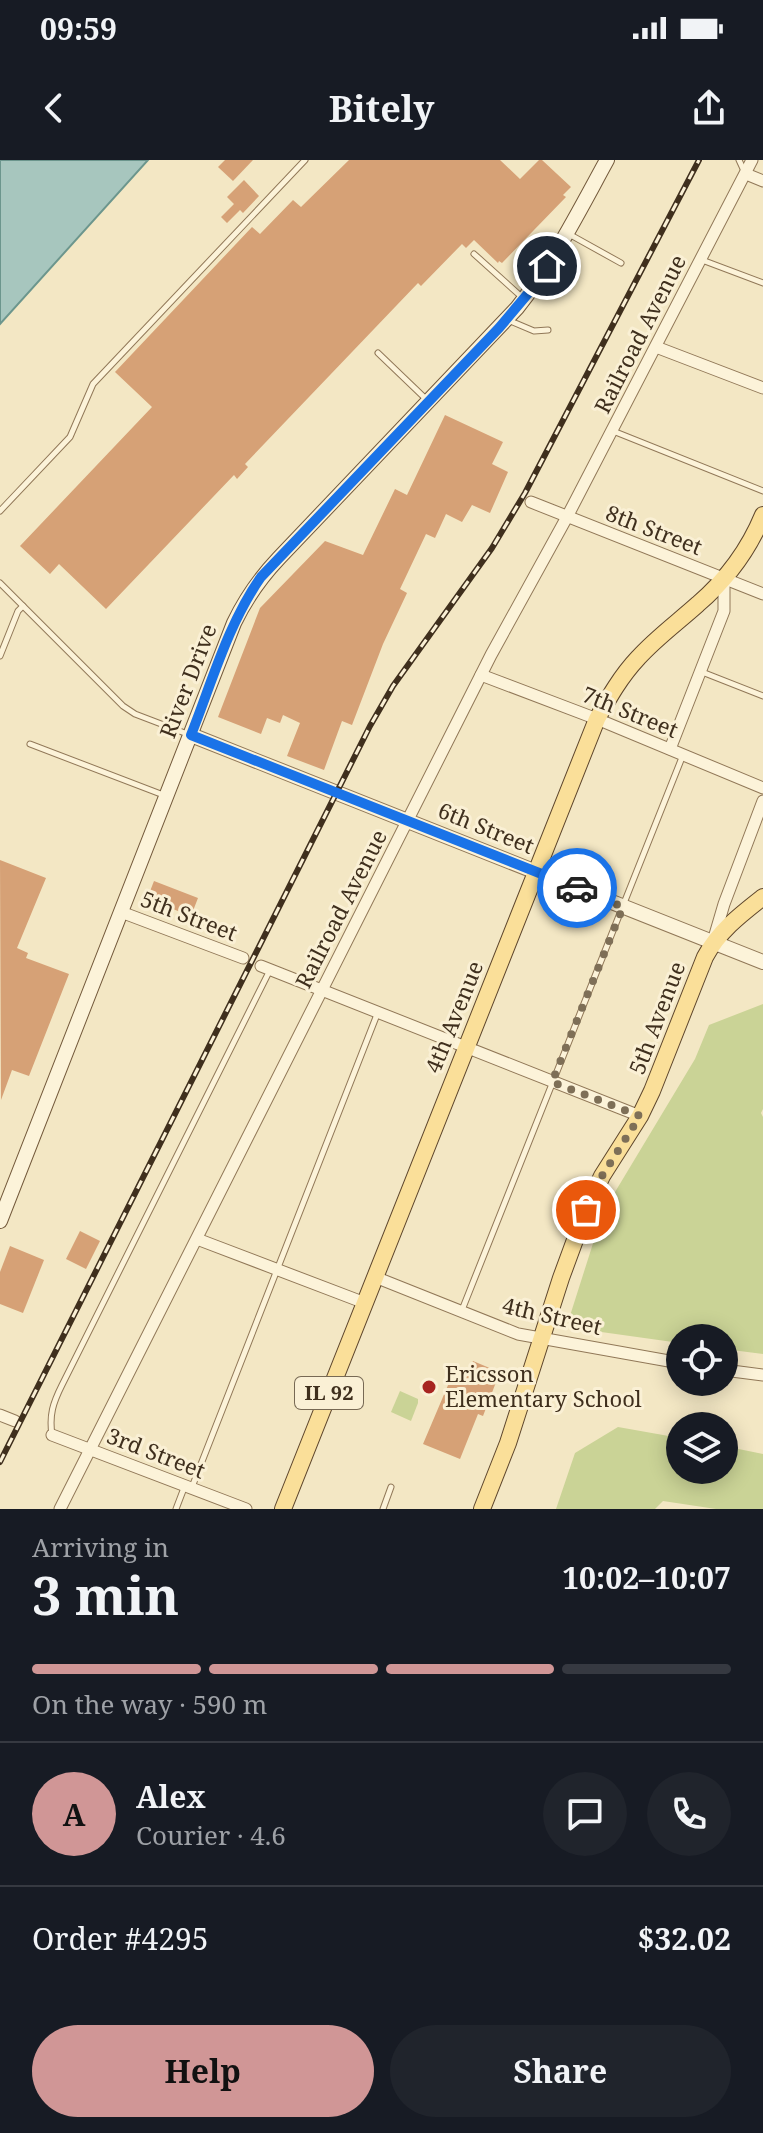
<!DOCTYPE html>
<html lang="en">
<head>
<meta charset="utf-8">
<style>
	body { margin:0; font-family:"Noto Serif",serif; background:#20242c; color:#f1f3f6; height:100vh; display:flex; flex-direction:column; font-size:30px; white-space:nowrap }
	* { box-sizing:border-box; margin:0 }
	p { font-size:26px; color:#9ea1a6 }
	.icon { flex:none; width:44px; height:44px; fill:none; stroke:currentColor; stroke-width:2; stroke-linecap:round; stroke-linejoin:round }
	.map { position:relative; height:1349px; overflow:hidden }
	.drawer { display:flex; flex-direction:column; background:#171b24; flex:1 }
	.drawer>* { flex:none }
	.fabs { position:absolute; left:666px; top:1164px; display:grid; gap:16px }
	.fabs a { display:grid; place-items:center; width:72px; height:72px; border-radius:50%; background:#171b24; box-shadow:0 4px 20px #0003; font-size:40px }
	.pin { position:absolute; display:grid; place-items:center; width:68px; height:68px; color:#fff; margin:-34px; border:4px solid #fff; border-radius:50%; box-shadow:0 2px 8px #0007 }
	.courier { position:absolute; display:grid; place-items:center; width:80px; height:80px; margin:-40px; border:6px solid #1a73e8; border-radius:50%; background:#fff; color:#222; box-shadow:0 2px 10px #0007 }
	.head em { font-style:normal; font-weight:700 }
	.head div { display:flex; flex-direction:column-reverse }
	.head { display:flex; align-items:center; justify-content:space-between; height:136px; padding:0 32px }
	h1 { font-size:52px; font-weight:700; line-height:60px }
	.bar { display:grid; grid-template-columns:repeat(4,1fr); gap:12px 8px; align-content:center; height:96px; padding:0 32px }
	.bar i { height:10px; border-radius:6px; background:#363941 }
	.bar .active { background:#d09696 }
	.bar p { grid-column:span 4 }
	.line { display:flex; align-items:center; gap:20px; padding:0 32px; border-top:2px solid #363941 }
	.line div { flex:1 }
	.round { display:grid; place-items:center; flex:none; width:84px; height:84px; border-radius:42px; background:#20242c }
	.button { display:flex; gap:16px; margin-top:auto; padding:16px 32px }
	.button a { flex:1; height:92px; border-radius:48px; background:#d09696; color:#111; font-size:32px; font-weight:700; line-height:92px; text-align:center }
	.button a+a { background:#20242c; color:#f1f3f6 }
	.status { display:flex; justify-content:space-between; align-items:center; height:56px; padding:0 40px; background:#171b24; direction:ltr }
	.status svg { height:22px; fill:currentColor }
	header { display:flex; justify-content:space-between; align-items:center; height:104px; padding:0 32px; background:#171b24; font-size:36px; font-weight:700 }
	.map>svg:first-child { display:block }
</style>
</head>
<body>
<div class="status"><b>09:59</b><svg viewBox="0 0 49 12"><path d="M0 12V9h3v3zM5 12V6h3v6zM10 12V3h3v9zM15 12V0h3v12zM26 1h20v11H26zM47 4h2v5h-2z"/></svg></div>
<header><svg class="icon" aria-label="back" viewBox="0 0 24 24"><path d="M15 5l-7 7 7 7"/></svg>Bitely<svg class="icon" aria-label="share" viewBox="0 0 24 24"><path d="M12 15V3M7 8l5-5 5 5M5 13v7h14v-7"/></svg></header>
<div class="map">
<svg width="763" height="1349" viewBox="0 0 763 1349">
	<rect width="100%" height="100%" fill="#f3e7c4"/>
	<g fill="#cad396">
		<path d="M763,844V949L761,953L763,957V1194L724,1189V1178H680V1183L587,1170L568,1162L603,1052L695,899L709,865Z"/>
		<path d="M400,1231L418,1239V1243L411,1261L391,1252Z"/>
		<path d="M618,1267L680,1278V1310H724V1286L763,1294V1349H716L663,1341L655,1349H556L575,1293Z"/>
	</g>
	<path fill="#a7c6be" stroke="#6c968d" stroke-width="2" d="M0,0H148L0,164Z"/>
	<g fill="#d6a176">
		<path d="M225,0H253L233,21L218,7Z"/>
		<path d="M349,0H500L520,19L539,0H542L571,27L563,35L566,37L502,103L499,101L498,103L474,80L466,88L462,84L421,126L418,123L245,304L248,307L237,319L234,315L106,449L59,404L50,414L20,386L152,247L115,212L252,67L260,74L293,40L301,47Z"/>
		<path d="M244,20L259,36L243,53L240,50L227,63L221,57L234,44L227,37Z"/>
		<path d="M445,255L503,282L492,304L508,312L490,353L472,345L462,362L446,354L435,378L426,374L400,429L407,433L383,484L352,565L342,561L324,610L287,596L300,563L283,555L280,563L267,558L261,574L218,557L260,448L325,381L363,395L395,329L407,335Z"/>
		<path d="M0,700L46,718L17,788L28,793L26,798L69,814L29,916L12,910L1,940Z"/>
		<path d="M154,721L198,738L191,756L165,746L163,751L151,746L153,742L147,739Z"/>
		<path d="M80,1071L100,1081L86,1109L66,1099Z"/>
		<path d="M10,1086L44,1100L23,1153L0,1144V1112Z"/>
		<path d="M473,1201L492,1209L490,1214L498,1217L483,1256L478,1254L460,1299L423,1284L451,1218L464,1223Z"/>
	</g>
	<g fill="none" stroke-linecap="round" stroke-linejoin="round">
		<defs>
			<g id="service">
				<path d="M739,0L745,13"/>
				<path d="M567,73L621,103"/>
				<path d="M474,94L524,139"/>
				<path d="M702,100L763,123"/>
				<path d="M508,160L534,171L548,170"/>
				<path d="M378,193L427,240"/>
				<path d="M613,271L763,331"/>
				<path d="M0,351L70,277L93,224L305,0"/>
				<path d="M0,423L123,546L135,554L190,575"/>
				<path d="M0,496L18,451L23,446"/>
				<path d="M702,512L763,536"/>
				<path d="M30,584L166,636"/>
				<path d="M462,1150L683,595"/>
				<path d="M52,1275C49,1255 53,1243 62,1225L270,810"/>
				<path d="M192,1327L378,852"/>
				<path d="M176,1349L184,1328"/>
				<path d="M383,1349L391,1327"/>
			</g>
			<g id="minor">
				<path d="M746,14L763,21"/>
				<path d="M656,187L763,228"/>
				<path d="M531,342L763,434"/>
				<path d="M481,515L597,559L763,628"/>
				<path d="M670,589L724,451V419"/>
				<path d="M121,752L243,798"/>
				<path d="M714,778L724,744L763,641"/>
				<path d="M261,806L640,956"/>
				<path d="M197,1079L365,1143"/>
				<path d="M375,1117L518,1174L680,1203"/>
				<path d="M724,1210L763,1215"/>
				<path d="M0,1255L15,1261"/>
				<path d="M52,1275L246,1349"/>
				<path d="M60,1349L491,495L567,357L752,0"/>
			</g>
			<path id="tertiary" d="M191,575L763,802"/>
			<path id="secondary" d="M0,1061L234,463C246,438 260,418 279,398L517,148C553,103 579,51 607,0"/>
			<g id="primary">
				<path d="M283,1349L597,559C609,537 621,516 638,498C656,478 678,462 698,444C726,420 749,389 763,355"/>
				<path d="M482,1349L508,1283L561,1118L586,1050L602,1016L640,956L652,931L705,797C719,771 740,755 763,737"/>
			</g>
		</defs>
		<use href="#service" stroke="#917858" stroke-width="7"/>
		<use href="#minor" stroke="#917858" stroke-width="13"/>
		<use href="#tertiary" stroke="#917858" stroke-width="16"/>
		<use href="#secondary" stroke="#73593b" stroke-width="16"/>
		<use href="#primary" stroke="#5e462c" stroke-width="18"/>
		<use href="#service" stroke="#fcf3d9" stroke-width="5"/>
		<use href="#minor" stroke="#fcf3d9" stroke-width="11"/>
		<use href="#tertiary" stroke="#fcf3d9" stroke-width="14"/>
		<use href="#secondary" stroke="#fcf3d9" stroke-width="14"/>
		<use href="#primary" stroke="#fadf99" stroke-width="16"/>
		<defs>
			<path id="rail" d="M0,1302L370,566L393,526L492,388L525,333L699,0"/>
		</defs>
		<use href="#rail" stroke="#3f2f1d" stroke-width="6"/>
		<use href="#rail" stroke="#faf0d5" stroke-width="3" stroke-dasharray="9" stroke-linecap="butt"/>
	</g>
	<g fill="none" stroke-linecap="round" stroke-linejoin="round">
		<path stroke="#7e6f57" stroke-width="8" stroke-dasharray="0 14.4" d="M577,728L623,747L552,922L640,956L602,1016L586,1050"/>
		<path stroke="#1a73e8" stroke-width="10" d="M547,106L531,130L499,168L261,417C228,464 212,522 191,575L577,728"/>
	</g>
	<circle fill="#a72420" stroke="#faf0d5" stroke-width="3" cx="429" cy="1227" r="8"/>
	<g text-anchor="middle" stroke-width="6" stroke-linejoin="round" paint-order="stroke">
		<rect fill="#faf0d5" stroke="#776954" stroke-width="2" x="295" y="1217" width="68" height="32" rx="6"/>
		<g font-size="20" font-weight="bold" fill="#3f2f1d">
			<text x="329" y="1240">IL 92</text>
		</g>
		<g font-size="22" fill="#3f2f1d" stroke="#faf0d5">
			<text transform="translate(640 174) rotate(-63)" y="8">Railroad Avenue</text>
			<text transform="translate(654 370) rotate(21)" y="8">8th Street</text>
			<text transform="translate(188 521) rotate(-69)" y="8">River Drive</text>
			<text transform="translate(630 552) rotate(22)" y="8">7th Street</text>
			<text transform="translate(486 668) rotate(22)" y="8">6th Street</text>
			<text transform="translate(341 749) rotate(-63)" y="8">Railroad Avenue</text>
			<text transform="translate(189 756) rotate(21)" y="8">5th Street</text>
			<text transform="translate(454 857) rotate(-68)" y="8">4th Avenue</text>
			<text transform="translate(657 858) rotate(-69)" y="8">5th Avenue</text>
			<text transform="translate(552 1156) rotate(13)" y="8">4th Street</text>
			<text transform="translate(156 1293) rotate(21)" y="8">3rd Street</text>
		</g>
		<g font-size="22" fill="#3f2f1d" stroke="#faf0d5" text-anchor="start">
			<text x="445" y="1222">Ericsson<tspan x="445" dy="25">Elementary School</tspan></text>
		</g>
	</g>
</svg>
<div class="fabs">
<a><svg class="icon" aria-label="locate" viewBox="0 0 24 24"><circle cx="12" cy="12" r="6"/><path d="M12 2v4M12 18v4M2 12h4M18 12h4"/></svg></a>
<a><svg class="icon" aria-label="layers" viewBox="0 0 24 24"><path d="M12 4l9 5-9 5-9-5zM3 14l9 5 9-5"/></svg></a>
</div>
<div class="pin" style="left:586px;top:1050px;background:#ea580c"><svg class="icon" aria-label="bag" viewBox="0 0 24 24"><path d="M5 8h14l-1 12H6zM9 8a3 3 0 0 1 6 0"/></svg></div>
<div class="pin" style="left:547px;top:106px;background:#1f2937"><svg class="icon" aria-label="home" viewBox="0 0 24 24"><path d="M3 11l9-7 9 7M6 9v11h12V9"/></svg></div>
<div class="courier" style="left:577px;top:728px"><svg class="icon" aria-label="car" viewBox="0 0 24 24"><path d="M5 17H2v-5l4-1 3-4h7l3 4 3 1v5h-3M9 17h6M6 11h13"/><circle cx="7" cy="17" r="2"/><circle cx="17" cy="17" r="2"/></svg></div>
</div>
<section class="drawer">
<div class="head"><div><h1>3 min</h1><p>Arriving in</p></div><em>10:02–10:07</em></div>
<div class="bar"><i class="active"></i><i class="active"></i><i class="active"></i><i></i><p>On the way · 590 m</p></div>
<div class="line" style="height:144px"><b class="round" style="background:#d09696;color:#111">A</b><div><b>Alex</b><p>Courier · 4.6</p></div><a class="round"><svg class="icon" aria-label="chat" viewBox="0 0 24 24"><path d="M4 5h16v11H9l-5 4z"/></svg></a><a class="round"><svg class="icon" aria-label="phone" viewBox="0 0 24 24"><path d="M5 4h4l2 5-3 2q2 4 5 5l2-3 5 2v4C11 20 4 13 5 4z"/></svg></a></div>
<div class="line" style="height:104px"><div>Order #4295</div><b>$32.02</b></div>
<div class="button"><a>Help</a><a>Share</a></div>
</section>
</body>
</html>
